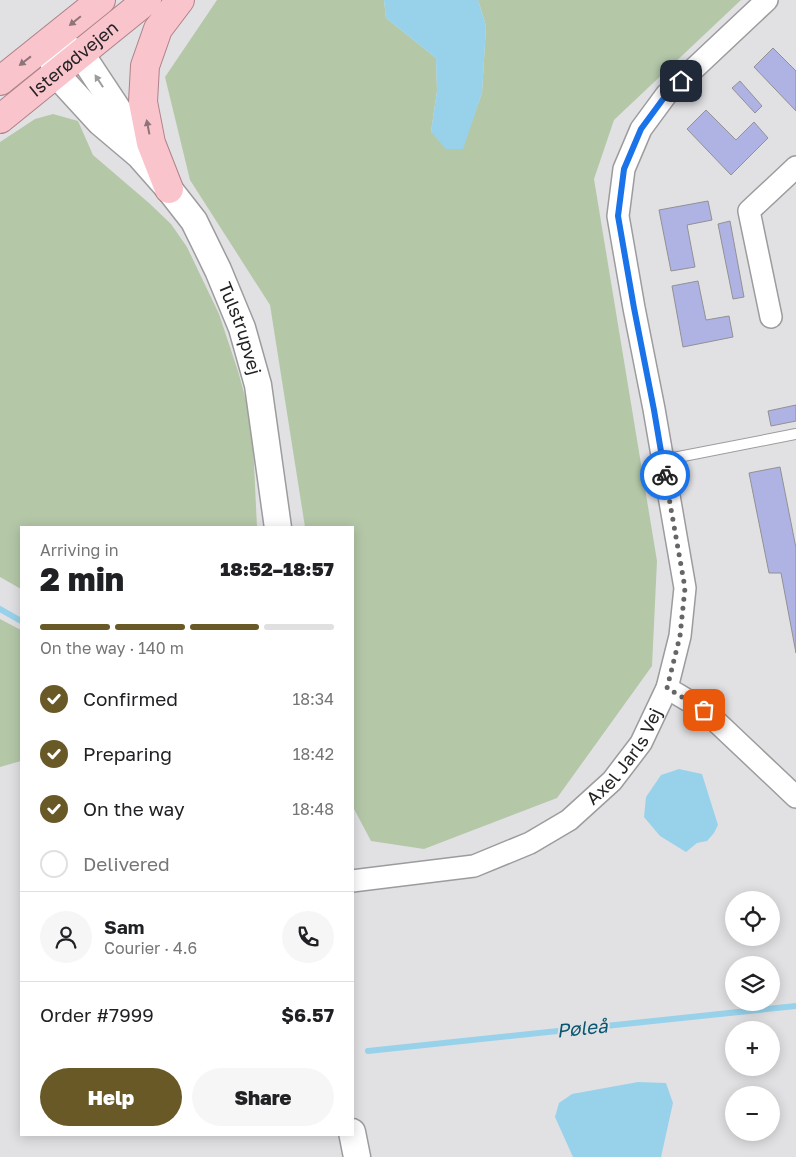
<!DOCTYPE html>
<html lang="en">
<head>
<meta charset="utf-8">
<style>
	body { margin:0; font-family:"Golos Text",sans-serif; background:#f6f6f6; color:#202124; height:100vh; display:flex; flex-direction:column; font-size:19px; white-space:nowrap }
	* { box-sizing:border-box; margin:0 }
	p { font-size:16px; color:#757577 }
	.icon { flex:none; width:28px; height:28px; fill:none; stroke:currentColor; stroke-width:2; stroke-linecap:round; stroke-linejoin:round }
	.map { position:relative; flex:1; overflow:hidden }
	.sheet { position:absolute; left:20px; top:526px; width:334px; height:610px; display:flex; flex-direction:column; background:#fff; border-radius:0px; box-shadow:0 2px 12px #0003 }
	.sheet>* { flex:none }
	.controls { position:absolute; left:725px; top:891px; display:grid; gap:10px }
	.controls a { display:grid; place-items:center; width:55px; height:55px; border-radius:50%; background:#fff; box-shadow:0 2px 12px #0003; font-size:25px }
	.pin { position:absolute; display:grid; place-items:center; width:42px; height:42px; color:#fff; margin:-21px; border-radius:10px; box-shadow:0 2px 8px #0006 }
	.courier { position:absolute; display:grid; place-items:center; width:50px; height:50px; margin:-25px; border:4px solid #1a73e8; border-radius:50%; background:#fff; color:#222; box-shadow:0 1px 6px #0007 }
	.head em { font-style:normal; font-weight:800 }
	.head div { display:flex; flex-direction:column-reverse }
	.head { display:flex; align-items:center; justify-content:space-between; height:85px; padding:0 20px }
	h1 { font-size:32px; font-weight:800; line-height:38px }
	.bar { display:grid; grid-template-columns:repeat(4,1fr); gap:8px 5px; align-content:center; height:60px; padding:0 20px }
	.bar i { height:6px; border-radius:4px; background:#e0e0e0 }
	.bar .active { background:#685927 }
	.bar p { grid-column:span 4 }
	.line { display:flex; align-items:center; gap:12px; padding:0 20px; border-top:1px solid #e0e0e0 }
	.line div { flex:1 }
	.round { display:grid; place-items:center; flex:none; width:52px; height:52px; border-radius:26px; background:#f6f6f6 }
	ol { padding:0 20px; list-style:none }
	li { display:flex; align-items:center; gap:15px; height:55px }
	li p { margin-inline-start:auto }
	li .icon { padding:5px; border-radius:50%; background:#685927; color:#fff; stroke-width:4 }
	li:last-child { color:#757577 }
	li i { width:28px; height:28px; border:2px solid #e0e0e0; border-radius:50% }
	.action { display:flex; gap:10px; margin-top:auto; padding:10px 20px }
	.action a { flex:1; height:58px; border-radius:30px; background:#685927; color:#fff; font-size:20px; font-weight:800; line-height:58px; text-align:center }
	.action a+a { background:#f6f6f6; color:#202124 }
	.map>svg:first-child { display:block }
</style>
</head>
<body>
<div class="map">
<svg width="796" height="1157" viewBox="0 0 796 1157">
	<rect width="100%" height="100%" fill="#e1e1e4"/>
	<g fill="#b4c8a8">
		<path d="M217,0H384L386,18L436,58L437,91L431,132L462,149L482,93L486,26L478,0H741L614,120L594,179L657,561L652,666L557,798L424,849L371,841L353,807L352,528L305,527L270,305L190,180L165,77Z"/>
		<path d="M53,114L78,121L93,155L149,203L171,224L187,247L219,314L238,371L252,422L257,527L21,528V589L0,577V142L35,119Z"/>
		<path d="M0,619L21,630V761L0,767Z"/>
	</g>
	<g fill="#98d2ea">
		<path d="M384,0H478L486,26L482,93L463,149H446L431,132L437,91L436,58L386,18Z"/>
		<path d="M679,769L702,774L718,825L714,833L707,841L697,843L686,852L660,836L644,817L646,797L661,775Z"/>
		<path d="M638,1082L666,1083L673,1103L661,1157H573L555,1117L559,1103L572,1094Z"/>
	</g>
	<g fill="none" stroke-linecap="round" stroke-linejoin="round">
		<g stroke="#98d2ea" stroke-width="6">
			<path d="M0,609L21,621"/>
			<path d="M368,1051L796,1006"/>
		</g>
	</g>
	<g fill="#aeb3e3" stroke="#919193">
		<path d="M773,48L796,71V111L754,67Z"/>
		<path d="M740,81L762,106L755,113L732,88Z"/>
		<path d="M706,110L736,140L754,122L768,138L731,175L687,129Z"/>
		<path d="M708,201L712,220L687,225L695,267L671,271L659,210Z"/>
		<path d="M730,221L744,297L733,299L718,224Z"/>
		<path d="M698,281L706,320L729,316L733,337L683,347L672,286Z"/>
		<path d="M796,405V421L771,426L768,411Z"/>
		<path d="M780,467L796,548V653L781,573H769L749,473Z"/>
	</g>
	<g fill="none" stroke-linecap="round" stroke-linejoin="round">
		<defs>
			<path id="service" d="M663,460L796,434"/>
			<g id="minor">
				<path d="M771,317L749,211L796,167"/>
				<path d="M667,688L704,710L796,797"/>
				<path id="s1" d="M352,881L474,866L530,843L569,820L612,781L641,743L667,688L680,636L685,588L654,409L634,308L618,216L624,169L641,129L666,95L767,0"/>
			</g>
			<g id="tertiary">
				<path d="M60,46L81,54L118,110L134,145"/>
				<path id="s2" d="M51,52L56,74L100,122L139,155L169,189L194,221L218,270L242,328L258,385L278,528"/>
				<path d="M352,1132L357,1157"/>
			</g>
			<g id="trunk">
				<path d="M0,81L101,0"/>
				<path id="s3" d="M0,119L147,0"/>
				<path d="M169,189L151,143L143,102L145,66L158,29L180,0"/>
			</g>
		</defs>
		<use href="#service" stroke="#9c9c9e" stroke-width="12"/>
		<use href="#minor" stroke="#9c9c9e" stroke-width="24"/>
		<use href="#tertiary" stroke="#9c9c9e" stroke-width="29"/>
		<use href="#trunk" stroke="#ad8289" stroke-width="30"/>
		<use href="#service" stroke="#fff" stroke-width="10"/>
		<use href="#minor" stroke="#fff" stroke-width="21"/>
		<use href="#tertiary" stroke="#fff" stroke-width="26"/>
		<use href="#trunk" stroke="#fac4cc" stroke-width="28"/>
	</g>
	<defs><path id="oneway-solid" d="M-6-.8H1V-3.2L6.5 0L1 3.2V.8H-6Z" transform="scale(1.25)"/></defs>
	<g fill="#8e7478">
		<use href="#oneway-solid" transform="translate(75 21) rotate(141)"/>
		<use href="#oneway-solid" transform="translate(25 61) rotate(142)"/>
		<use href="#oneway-solid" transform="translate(148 127) rotate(-101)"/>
	</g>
	<use fill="#9c9c9c" href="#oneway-solid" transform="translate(99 81) rotate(-123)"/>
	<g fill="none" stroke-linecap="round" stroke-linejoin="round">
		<path stroke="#666667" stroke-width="5" stroke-dasharray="0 9" d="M665,475L685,588L680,636L667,688L704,710"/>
		<path stroke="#1a73e8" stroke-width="6" d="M665,475L654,410L634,308L618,216L624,169L641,129L666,95L681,81"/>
	</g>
	<g text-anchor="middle" stroke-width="4" stroke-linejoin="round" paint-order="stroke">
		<g font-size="18" fill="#232324" stroke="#e1e1e4">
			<text dy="6" stroke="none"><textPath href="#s3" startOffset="95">Isterødvejen</textPath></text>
			<text dy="6" stroke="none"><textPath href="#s2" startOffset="342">Tulstrupvej</textPath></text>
			<text dy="6" stroke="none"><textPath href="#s1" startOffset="314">Axel Jarls Vej</textPath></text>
		</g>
		<g font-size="19" font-style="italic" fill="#085770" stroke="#e1e1e4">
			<text transform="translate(582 1028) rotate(-6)" y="7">Pøleå</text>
		</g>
	</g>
</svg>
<div class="controls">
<a><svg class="icon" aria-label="locate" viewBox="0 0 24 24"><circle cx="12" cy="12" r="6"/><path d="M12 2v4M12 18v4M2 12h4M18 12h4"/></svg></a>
<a><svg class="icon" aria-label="layers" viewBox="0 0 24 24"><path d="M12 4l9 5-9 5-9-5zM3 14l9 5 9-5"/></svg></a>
<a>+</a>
<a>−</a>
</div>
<div class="pin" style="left:704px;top:710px;background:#ea580c"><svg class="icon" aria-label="bag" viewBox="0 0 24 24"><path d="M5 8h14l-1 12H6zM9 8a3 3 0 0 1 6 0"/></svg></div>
<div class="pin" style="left:681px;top:81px;background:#1f2937"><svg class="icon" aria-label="home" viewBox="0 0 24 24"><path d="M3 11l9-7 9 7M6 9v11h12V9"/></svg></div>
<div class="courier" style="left:665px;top:475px"><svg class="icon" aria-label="bike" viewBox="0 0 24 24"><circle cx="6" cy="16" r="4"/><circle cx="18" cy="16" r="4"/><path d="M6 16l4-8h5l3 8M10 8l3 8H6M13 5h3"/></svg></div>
<section class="sheet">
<div class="head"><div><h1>2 min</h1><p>Arriving in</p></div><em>18:52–18:57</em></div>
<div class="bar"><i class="active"></i><i class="active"></i><i class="active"></i><i></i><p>On the way · 140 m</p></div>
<ol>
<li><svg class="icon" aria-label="check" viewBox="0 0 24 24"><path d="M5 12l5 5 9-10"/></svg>Confirmed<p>18:34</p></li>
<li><svg class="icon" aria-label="check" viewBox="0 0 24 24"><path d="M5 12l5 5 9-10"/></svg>Preparing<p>18:42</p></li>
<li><svg class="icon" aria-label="check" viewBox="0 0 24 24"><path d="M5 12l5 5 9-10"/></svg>On the way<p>18:48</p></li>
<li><i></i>Delivered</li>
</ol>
<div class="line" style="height:90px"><a class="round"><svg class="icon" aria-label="person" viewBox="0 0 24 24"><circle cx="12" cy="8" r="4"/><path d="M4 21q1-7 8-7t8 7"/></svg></a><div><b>Sam</b><p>Courier · 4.6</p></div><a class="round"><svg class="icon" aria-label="phone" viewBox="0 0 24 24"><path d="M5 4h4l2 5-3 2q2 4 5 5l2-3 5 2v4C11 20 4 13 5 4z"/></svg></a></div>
<div class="line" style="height:65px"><div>Order #7999</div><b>$6.57</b></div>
<div class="action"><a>Help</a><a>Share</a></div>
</section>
</div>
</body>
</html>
